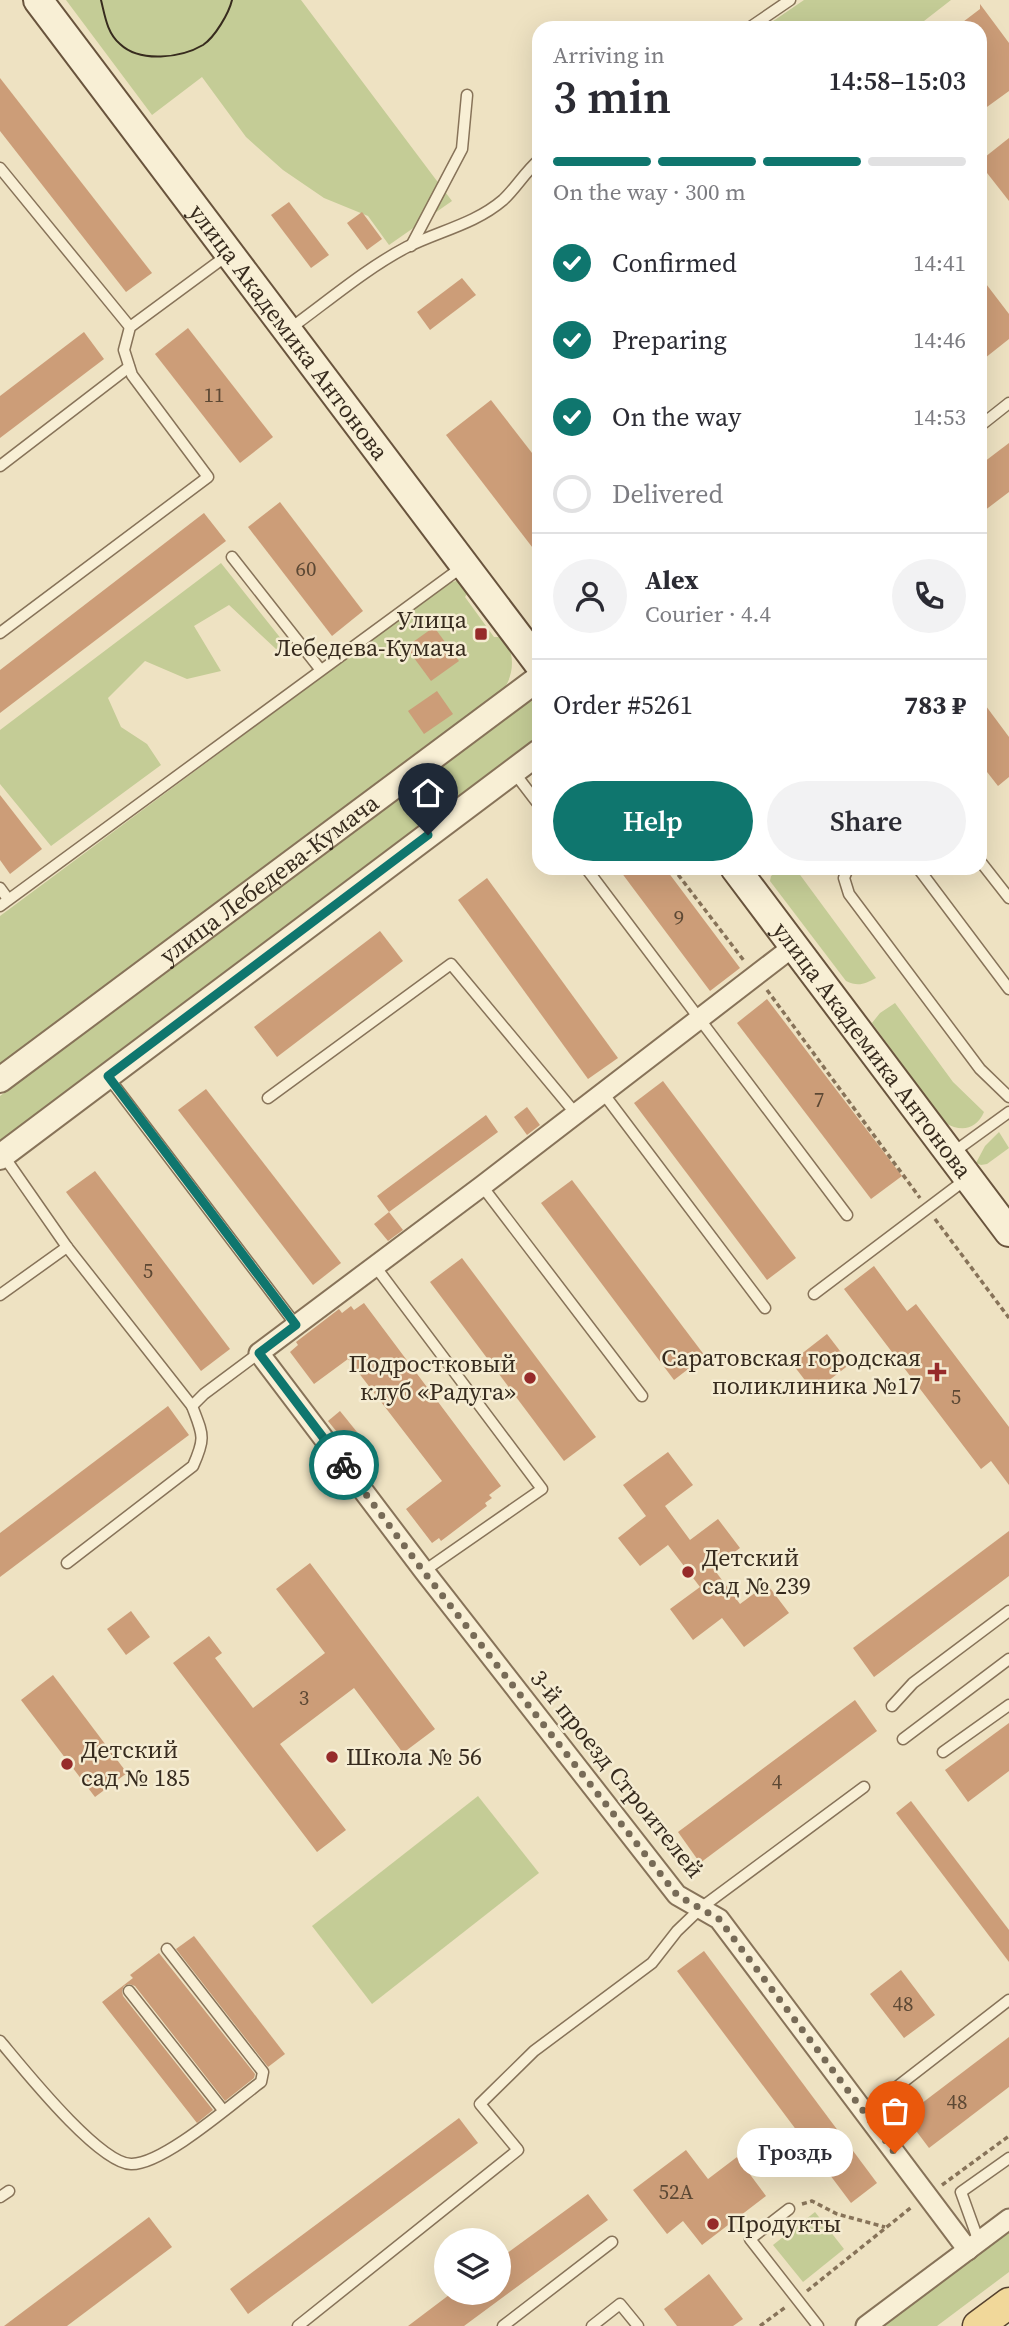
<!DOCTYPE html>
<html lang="en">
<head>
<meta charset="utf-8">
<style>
	body { margin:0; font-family:"Source Serif 4",serif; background:#f2f2f3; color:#2b2b33; height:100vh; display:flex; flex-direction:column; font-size:26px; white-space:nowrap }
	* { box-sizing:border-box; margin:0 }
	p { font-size:23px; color:#7c7c81 }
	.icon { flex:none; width:38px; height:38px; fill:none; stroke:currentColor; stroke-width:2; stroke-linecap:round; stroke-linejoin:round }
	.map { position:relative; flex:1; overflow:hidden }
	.panel { position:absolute; left:532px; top:21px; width:455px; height:854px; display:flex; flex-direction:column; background:#fff; border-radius:21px; box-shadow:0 7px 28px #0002 }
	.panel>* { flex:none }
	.fabs { position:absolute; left:434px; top:2228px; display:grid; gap:14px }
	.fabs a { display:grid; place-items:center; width:77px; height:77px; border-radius:50%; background:#fff; box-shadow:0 7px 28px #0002; font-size:35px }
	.pin { position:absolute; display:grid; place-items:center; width:60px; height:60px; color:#fff; margin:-72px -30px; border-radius:50% 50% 50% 0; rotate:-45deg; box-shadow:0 0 7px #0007 }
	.pin .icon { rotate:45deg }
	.courier { position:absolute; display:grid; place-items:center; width:70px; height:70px; margin:-35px; border:5px solid #0f766e; border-radius:50%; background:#fff; color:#222; box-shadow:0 2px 9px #0007 }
	.bubble { position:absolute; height:49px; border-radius:24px; background:#fff; box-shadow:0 7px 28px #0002; font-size:23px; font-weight:600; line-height:49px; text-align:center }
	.headline em { font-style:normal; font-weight:600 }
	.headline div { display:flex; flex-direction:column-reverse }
	.headline { display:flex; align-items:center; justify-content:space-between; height:119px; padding:0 21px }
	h1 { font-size:46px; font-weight:600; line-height:52px }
	.bar { display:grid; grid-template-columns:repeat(4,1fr); gap:10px 7px; align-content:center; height:84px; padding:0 21px }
	.bar i { height:9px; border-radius:5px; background:#e1e1e2 }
	.bar .selected { background:#0f766e }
	.bar p { grid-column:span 4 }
	.line { display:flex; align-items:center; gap:18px; padding:0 21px; border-top:2px solid #e1e1e2 }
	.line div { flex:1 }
	.round { display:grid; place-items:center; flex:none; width:74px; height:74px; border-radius:37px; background:#f2f2f3 }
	ol { padding:0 21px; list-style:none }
	li { display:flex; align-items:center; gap:21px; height:77px }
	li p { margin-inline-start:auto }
	li .icon { padding:7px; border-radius:50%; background:#0f766e; color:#fff; stroke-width:4 }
	li:last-child { color:#7c7c81 }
	li i { width:38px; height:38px; border:4px solid #e1e1e2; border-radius:50% }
	.action { display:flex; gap:14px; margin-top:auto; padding:14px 21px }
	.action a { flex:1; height:80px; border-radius:42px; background:#0f766e; color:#fff; font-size:28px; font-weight:600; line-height:80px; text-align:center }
	.action a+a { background:#f2f2f3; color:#2b2b33 }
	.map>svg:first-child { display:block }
</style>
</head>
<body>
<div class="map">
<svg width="1009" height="2326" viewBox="0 0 1009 2326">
	<rect width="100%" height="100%" fill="#eee2c2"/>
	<g fill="#c4cc96">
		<path d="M66,0H301L452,201L389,245L368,216L324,198L283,170L246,137L202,77L152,115Z"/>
		<path d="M804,0H951L915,28H763Z"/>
		<path d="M221,563L286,645L276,649L229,605L194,626L221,671L187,679L145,661L108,698L121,727L147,744L161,765L51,846L0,784V730Z"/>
		<path d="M460,580L469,591L465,597L494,637H504C524,668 504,703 471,713L425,746L418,755L0,1069V916L448,583Z"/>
		<path d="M532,701L539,705V738L0,1148V1096L519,705Z"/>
		<path d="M782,868H795L876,978C865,984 858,987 846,981L770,881L771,876Z"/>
		<path d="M895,1003L953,1082L984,1112C976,1130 961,1132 945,1123L872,1023L880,1013Z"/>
		<path d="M999,1132L1009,1148L987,1164L981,1165L976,1163L985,1146Z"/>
		<path d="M478,1796L539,1873L372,2004L312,1926Z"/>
		<path d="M815,2212L844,2249L803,2282L773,2245Z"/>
		<path d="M1009,2228V2272L937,2326H878Z"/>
	</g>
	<g fill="#cc9d78">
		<path d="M980,4L1009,43V91L980,112V28H955L980,9Z"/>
		<path d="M0,78L152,273L126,292L0,131Z"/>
		<path d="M1009,138V201L980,164V161Z"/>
		<path d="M289,202L329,255L311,268L271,215Z"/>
		<path d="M362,212L382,239L367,250L347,223Z"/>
		<path d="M980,276L1009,314V339L980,362Z"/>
		<path d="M462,278L476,295L430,330L417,312Z"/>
		<path d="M188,328L273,437L240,463L155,354Z"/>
		<path d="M84,332L104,359L0,438V396Z"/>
		<path d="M491,400L539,462V556L446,435Z"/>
		<path d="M1009,443V492L980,514V465Z"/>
		<path d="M280,502L363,611L332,636L248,527Z"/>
		<path d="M204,513L226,541L0,713V670Z"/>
		<path d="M434,627L459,661L431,681L406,647Z"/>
		<path d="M437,691L453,714L424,734L408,711Z"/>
		<path d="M980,698L1009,737V777L998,786L980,763Z"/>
		<path d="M0,795L42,849L10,874L0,860Z"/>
		<path d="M618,868H665L740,968L710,991Z"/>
		<path d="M487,878L618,1058L588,1079L458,900Z"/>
		<path d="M380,931L403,961L277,1057L254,1027Z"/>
		<path d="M767,999L902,1176L871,1199L737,1023Z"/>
		<path d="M663,1081L796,1258L767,1280L634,1103Z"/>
		<path d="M206,1089L341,1263L313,1285L178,1110Z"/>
		<path d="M527,1107L540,1125L527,1135L514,1117Z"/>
		<path d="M486,1115L498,1132L389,1212L377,1196Z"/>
		<path d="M95,1171L230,1349L201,1371L66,1192Z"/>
		<path d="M572,1180L705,1356L674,1380L541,1203Z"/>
		<path d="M389,1212L403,1230L388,1241L374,1224Z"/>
		<path d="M462,1258L596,1437L564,1461L430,1282Z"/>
		<path d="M874,1266L907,1311L916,1304L1009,1427V1485L991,1461L981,1469L844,1289Z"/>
		<path d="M364,1303L501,1486L489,1495L492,1498L485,1503L487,1506L441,1541L439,1538L432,1543L406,1509L442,1481L348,1359L314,1384L290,1352L298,1345L296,1342L339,1309L342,1313L351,1306L354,1310Z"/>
		<path d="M827,1334L850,1364L814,1392L791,1362Z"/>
		<path d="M168,1406L189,1435L0,1577V1533Z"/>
		<path d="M340,1411L357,1432L345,1442L328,1421Z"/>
		<path d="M668,1452L693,1485L665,1506L690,1540L718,1519L740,1548L713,1568L740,1604L767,1584L789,1613L744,1647L722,1618L693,1640L670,1609L700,1587L668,1545L640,1566L618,1538L646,1516L623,1485Z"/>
		<path d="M1009,1531V1576L874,1677L853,1648Z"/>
		<path d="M310,1563L435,1729L403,1753L354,1688L280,1744L346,1830L317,1852L173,1663L209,1636L222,1653L215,1658L253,1708L325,1653L276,1589Z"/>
		<path d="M131,1611L150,1637L126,1655L107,1629Z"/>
		<path d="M53,1675L127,1773L95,1797L21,1700Z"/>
		<path d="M855,1700L877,1731L700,1863L678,1832Z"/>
		<path d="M1009,1723V1771L968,1802L945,1770Z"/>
		<path d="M911,1801L1009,1930V1962L896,1813Z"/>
		<path d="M194,1936L285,2054L268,2067L176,1949Z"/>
		<path d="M704,1951L877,2183L851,2203L677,1971Z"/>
		<path d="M159,1953L255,2074L254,2078L225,2101L135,1986L129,1984L124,1986L122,1991L123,1996L213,2110L197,2123L102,2002L133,1978L130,1975Z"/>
		<path d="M901,1970L935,2015L904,2038L870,1994Z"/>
		<path d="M1009,2037V2087L929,2148L905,2116Z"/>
		<path d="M459,2118L478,2143L248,2314L230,2289Z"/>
		<path d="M686,2150L708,2179L737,2157L766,2196L702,2245L683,2221L667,2234L633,2190Z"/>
		<path d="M588,2194L608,2220L510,2292L464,2326H408L453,2292H499V2259Z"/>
		<path d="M149,2217L172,2247L67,2326H4Z"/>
		<path d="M709,2274L743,2319L733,2326H677L664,2309Z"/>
	</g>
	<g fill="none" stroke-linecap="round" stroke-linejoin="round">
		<defs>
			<g id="service">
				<path d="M749,28L790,0"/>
				<path d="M0,168L130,327"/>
				<path d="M411,246L462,149L467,95"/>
				<path d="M288,330C327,302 365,269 407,247C439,231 475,224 503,200C516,188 525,172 539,160"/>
				<path d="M980,426L1009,403"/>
				<path d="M0,466L129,367"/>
				<path d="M232,557L320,669"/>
				<path d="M0,633L208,477L132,375L124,350L130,327L229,254"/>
				<path d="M513,771L539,805"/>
				<path d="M980,861L1009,898"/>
				<path d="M586,868L847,1215"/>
				<path d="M848,868L844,878L849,894L980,1069L1009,1097"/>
				<path d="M918,868L1009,989"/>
				<path d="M0,888L8,899"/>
				<path d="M0,906L462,567"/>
				<path d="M108,1077L296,1325"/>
				<path d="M603,1093L765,1308"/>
				<path d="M268,1098L451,964L576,1114"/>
				<path d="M951,1154L1009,1112"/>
				<path d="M3,1155L67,1247L192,1406"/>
				<path d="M482,1186L642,1396"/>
				<path d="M375,1266L542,1489L424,1571"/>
				<path d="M814,1294L965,1180"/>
				<path d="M0,1295L67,1247"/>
				<path d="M67,1563L193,1466C206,1437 203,1435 192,1406L204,1394L259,1353"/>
				<path d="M892,1706L913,1683L1009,1611"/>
				<path d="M903,1739L1009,1659"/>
				<path d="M943,1752L1009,1705"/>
				<path d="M129,1991L223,2110"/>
				<path d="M0,2041C22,2067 98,2163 131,2164C163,2165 234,2102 261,2082L263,2072L167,1949"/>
				<path d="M880,2100L1009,2000"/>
				<path d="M0,2197L9,2191"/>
				<path d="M789,2209L750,2239L818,2326"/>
				<path d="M979,2242L961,2192L1009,2158"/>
				<path d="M298,2326L518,2150L480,2104L534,2051L652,1963L677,1931L702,1907L864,1787"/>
				<path d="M503,2326L612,2242"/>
				<path d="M592,2326L620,2304L638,2326"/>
			</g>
			<g id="minor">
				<path d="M794,946L482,1186L259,1353L424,1571L677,1895L719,1919L968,2250"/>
				<path d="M866,2326L1009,2219"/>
			</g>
			<g id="tertiary">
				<path id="s1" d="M0,1080L539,678"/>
				<path d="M0,1157L539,752"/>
			</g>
			<g id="secondary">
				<path id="s2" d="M38,0L539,664"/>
				<path id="s3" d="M735,868L1009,1232"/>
			</g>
			<path id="primary" d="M978,2326L1009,2303"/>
		</defs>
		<use href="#service" stroke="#877359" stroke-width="13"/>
		<use href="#minor" stroke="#877359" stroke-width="23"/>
		<use href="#tertiary" stroke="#877359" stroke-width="28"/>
		<use href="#secondary" stroke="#69543d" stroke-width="32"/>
		<use href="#primary" stroke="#55412e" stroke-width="33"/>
		<g stroke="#877359" stroke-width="3.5" stroke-dasharray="5 3.5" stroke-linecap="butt">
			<path d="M673,868L745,962"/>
			<path d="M767,990L920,1198"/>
			<path d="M935,1219L1009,1318"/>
			<path d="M942,2185L1009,2136"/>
			<path d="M802,2204L812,2201L837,2214L885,2227"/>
			<path d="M807,2291L913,2206"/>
			<path d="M760,2326L787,2306"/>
		</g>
		<use href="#service" stroke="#f8efd5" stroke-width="10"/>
		<use href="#minor" stroke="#f8efd5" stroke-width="19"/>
		<use href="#tertiary" stroke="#f8efd5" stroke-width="24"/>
		<use href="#secondary" stroke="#f8efd5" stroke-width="28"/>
		<use href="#primary" stroke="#f1d89a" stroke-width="30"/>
		<path stroke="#372b1e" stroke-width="2" d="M101,0C105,16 107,33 120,44C140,63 181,58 203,45C215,37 229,13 232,0"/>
	</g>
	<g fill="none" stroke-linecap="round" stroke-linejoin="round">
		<path stroke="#776b57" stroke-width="7" stroke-dasharray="0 12.6" d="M344,1465L424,1572L677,1895L719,1919L895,2153"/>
		<path stroke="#0f766e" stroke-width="9" d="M344,1465L259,1353L296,1325L108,1076L428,835"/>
	</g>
	<g fill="#962b2a" stroke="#f5ecd2" stroke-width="2.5">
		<rect x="474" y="627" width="14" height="14" rx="3.5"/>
		<path d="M933.5 1361.5h7v7h7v7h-7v7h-7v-7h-7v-7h7z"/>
		<circle cx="530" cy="1378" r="7"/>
		<circle cx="688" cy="1572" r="7"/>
		<circle cx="332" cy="1757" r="7"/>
		<circle cx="67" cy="1764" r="7"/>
		<circle cx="713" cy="2224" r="7"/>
	</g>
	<g text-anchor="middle" stroke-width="5" stroke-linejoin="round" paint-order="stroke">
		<g font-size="21" fill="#5c4834">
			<text x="214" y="402">11</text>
			<text x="306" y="576">60</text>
			<text x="679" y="925">9</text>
			<text x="819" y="1107">7</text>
			<text x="148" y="1278">5</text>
			<text x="956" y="1404">5</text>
			<text x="304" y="1705">3</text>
			<text x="777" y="1789">4</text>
			<text x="903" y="2011">48</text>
			<text x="957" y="2109">48</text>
			<text x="676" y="2199">52А</text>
		</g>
		<g font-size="24" fill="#372b1e" stroke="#f5ecd2">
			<text dy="8" stroke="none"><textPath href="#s2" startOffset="416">улица Академика Антонова</textPath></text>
			<text dy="8" stroke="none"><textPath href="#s1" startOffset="336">улица Лебедева-Кумача</textPath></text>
			<text dy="8" stroke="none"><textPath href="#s3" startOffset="228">улица Академика Антонова</textPath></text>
			<text transform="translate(617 1774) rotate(51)" y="8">3-й проезд Строителей</text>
		</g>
		<g font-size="24" fill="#372b1e" stroke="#f5ecd2" text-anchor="start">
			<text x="467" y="628" text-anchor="end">Улица<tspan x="467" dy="28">Лебедева-Кумача</tspan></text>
			<text x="921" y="1366" text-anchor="end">Саратовская городская<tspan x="921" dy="28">поликлиника №17</tspan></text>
			<text x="516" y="1372" text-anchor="end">Подростковый<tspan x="516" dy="28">клуб «Радуга»</tspan></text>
			<text x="702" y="1566">Детский<tspan x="702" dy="28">сад № 239</tspan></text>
			<text x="81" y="1758">Детский<tspan x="81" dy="28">сад № 185</tspan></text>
			<text x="346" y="1765">Школа № 56</text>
			<text x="727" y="2232">Продукты</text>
		</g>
	</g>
</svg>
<div class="fabs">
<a><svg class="icon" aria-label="layers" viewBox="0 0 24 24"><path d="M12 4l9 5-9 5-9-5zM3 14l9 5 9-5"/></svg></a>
</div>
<div class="pin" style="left:895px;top:2153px;background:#ea580c"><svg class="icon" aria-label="bag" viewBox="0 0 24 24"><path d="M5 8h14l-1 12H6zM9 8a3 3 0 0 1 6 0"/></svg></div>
<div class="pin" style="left:428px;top:835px;background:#1f2937"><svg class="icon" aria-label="home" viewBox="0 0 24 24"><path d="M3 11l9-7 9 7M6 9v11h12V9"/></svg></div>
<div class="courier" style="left:344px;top:1465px"><svg class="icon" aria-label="bike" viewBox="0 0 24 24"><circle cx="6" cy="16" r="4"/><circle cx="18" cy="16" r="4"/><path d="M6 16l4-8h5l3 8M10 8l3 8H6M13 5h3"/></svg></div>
<div class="bubble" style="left:737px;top:2128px;width:116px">Гроздь</div>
<section class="panel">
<div class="headline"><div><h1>3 min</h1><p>Arriving in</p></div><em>14:58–15:03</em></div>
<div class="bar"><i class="selected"></i><i class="selected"></i><i class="selected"></i><i></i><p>On the way · 300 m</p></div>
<ol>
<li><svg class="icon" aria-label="check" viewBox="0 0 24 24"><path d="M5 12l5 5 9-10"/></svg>Confirmed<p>14:41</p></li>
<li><svg class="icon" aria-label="check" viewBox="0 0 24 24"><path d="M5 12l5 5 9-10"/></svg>Preparing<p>14:46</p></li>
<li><svg class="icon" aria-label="check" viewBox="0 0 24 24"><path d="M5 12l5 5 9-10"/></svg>On the way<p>14:53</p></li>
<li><i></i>Delivered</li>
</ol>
<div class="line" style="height:126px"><a class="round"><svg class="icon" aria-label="person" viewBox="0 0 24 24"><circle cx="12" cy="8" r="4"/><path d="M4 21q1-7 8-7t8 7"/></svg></a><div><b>Alex</b><p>Courier · 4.4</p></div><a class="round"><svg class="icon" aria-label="phone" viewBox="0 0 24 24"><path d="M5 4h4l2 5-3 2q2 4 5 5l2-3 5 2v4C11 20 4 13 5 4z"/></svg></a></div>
<div class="line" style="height:91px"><div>Order #5261</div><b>783 ₽</b></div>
<div class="action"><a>Help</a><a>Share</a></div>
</section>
</div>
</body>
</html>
